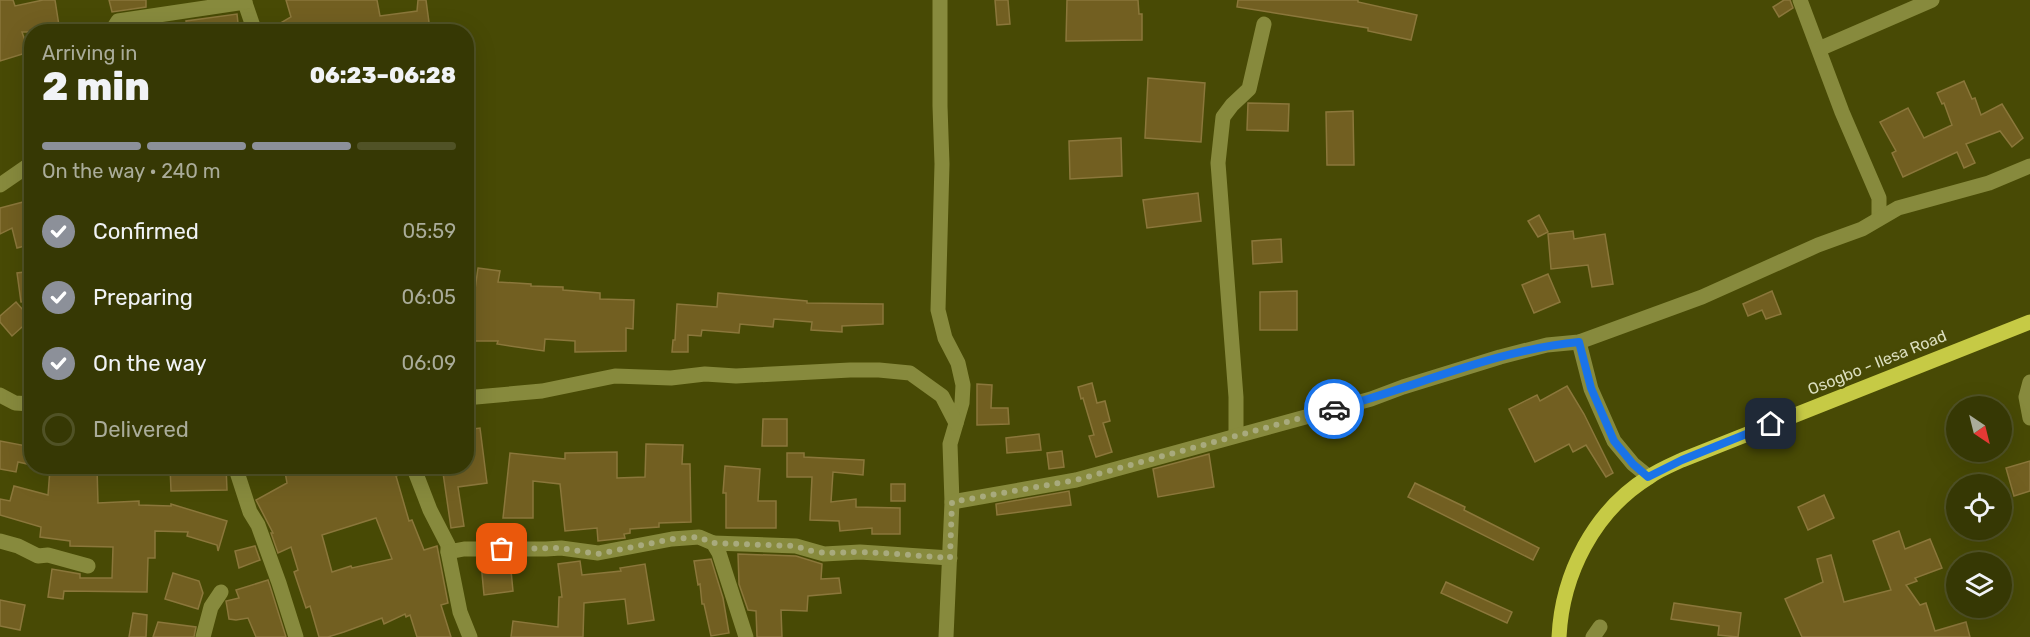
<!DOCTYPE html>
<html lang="en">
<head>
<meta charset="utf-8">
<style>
	body { margin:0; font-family:Rubik,sans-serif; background:#3d3f0e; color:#f1f3f6; height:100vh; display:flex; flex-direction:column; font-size:22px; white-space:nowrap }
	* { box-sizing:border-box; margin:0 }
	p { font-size:20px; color:#aaac9a }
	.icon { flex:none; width:33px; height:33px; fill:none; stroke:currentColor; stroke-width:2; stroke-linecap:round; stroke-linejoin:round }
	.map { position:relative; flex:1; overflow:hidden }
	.drawer { position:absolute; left:24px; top:24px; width:450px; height:450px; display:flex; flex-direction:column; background:#363804; border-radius:24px; box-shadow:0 6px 24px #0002,0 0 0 2px #505226 }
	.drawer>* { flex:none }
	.needle { width:39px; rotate:145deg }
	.fabs { position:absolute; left:1946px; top:396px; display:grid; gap:12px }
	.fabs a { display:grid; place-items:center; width:66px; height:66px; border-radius:50%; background:#363804; box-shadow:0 6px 24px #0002,0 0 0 2px #505226; font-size:30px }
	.pin { position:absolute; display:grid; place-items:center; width:51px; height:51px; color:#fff; margin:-26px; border-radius:12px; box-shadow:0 3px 9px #0006 }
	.courier { position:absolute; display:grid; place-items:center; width:60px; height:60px; margin:-30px; border:4px solid #1a73e8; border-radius:50%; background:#fff; color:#222; box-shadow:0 2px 8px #0007 }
	.summary em { font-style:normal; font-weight:800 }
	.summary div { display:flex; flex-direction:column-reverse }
	.summary { display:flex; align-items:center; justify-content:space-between; height:102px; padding:0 18px }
	h1 { font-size:39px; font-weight:800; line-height:45px }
	.bar { display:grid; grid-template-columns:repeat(4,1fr); gap:9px 6px; align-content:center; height:72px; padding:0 18px }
	.bar i { height:8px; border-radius:4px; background:#505226 }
	.bar .active { background:#8c9099 }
	.bar p { grid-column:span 4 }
	ol { padding:0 18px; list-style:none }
	li { display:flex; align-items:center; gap:18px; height:66px }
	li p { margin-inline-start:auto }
	li .icon { padding:6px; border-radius:50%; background:#8c9099; color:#fff; stroke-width:4 }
	li:last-child { color:#aaac9a }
	li i { width:33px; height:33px; border:3px solid #505226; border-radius:50% }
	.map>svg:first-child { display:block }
</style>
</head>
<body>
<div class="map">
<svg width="2030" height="637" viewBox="0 0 2030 637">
	<rect width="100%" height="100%" fill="#484a05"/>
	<g fill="#725f21" stroke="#8b773b" stroke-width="1.5" fill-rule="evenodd">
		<path d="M0,0H13L15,6L43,0H55L60,32H22L29,52L0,61Z"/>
		<path d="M109,0H146V7L112,12Z"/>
		<path d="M286,0H377L380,16L417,11L418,0H426L430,30L418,32H265L291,17Z"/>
		<path d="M995,0H1008L1010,24L997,25Z"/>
		<path d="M1067,0H1138L1139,14H1142V40L1066,41Z"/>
		<path d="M1238,0H1358V2L1417,15L1411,40L1368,31V28L1237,7Z"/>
		<path d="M1784,0H1790L1793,8L1779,17L1773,7Z"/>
		<path d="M237,14L239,32H187L186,21Z"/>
		<path d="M1148,78L1205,83L1201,142L1145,138Z"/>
		<path d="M1964,81L1972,99L1975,98L1981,115L2002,104L2023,138L2012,147L2000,131L1966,144L1975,163L1964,168L1957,152L1903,177L1892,153L1896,151L1880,122L1908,108L1924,138L1952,125L1944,103L1942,104L1937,93Z"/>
		<path d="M1248,103L1289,104L1288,131L1247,130Z"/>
		<path d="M1353,111L1354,165H1327L1326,112Z"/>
		<path d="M1121,138L1122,176L1070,179L1069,141Z"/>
		<path d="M1198,193L1201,221L1147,228L1143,200Z"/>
		<path d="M27,201L32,216V244L17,248L12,228L0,234V208Z"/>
		<path d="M1539,215L1548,232L1538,237L1528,221Z"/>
		<path d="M1573,231L1574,239L1605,234L1613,284L1592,287L1588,265L1551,269L1548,234Z"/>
		<path d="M1281,239L1282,262L1253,264L1252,241Z"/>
		<path d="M478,268L500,271L498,282L531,284V286L563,287V290L600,293V299L634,300L633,329L626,328V351L575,352V341L545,339L544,351L497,344L498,341H473L474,318H471Z"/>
		<path d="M32,271V301L21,302L17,273Z"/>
		<path d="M1548,274L1560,302L1534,313L1522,285Z"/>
		<path d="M1297,291V330H1260V292Z"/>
		<path d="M1772,291L1781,314L1766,319L1762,310L1748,316L1743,304Z"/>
		<path d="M718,293L807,301V303L883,304V324L842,326V332L811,330L812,322L774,319L773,327L740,324L739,333L702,330L701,336L688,335V352H672L673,340H675L677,304L717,307Z"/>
		<path d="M16,302L31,319L12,336L0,322V316Z"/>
		<path d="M1092,383L1097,403L1105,401L1110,421L1103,423L1112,452L1096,457L1089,436L1094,435L1083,398L1081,399L1078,387Z"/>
		<path d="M977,384L992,385L991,408H1008L1009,424L977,425Z"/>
		<path d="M1567,386L1584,414L1613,473L1606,477L1586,445L1573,452L1569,444L1535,462L1509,409L1537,395L1540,401Z"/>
		<path d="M763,419H787V446H762Z"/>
		<path d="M480,428L487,483L458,487L464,526L451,528L442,466H466V430Z"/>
		<path d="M1039,434L1041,450L1007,453L1006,438Z"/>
		<path d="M0,441L32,447V465L18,462L16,472L0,469Z"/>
		<path d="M646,444L683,445L682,464H690L691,522L659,523V527L630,529V533L624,534L625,538L598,541L597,528L565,531L560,484L533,481V518H503L510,453L565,459V453L617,452V478L645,477Z"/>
		<path d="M1062,451L1064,467L1049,469L1047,453Z"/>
		<path d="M787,453H804V457L864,460L863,475L833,472L831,502L856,499V507L900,508V534H872V528L840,531L839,521L810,520L812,477H787Z"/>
		<path d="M1209,454L1214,487L1158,497L1153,469Z"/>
		<path d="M2030,461V491L2014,496L2006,468Z"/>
		<path d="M170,466H226L227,490L171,491Z"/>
		<path d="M284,466H404L405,473L396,476L409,521L412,520L424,550L437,546L438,551L448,603L441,605L451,637H417L410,615L406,617L405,614L384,624L382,618L344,632L328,637H319L310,606L306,608L294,572L298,570L291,547L278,553L271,533H273L256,500L287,483ZM376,518L392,559L352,568L351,566L332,572L322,535Z"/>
		<path d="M725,466L760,469L758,501H776V528H726V493H723Z"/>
		<path d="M97,467L98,503L139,501V505L171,506V504L227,521L218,551L217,545L187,536L188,532L155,531V558H148L147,592L64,591L63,599L48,597L52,569L80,574V578H112L113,547L70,546V541L40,537L41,527L0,515V499L10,501L14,486L48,495L50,469Z"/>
		<path d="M1415,483L1465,507L1464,510L1539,548L1533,560L1408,497Z"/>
		<rect x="891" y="484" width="14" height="17"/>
		<path d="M1069,491L1071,505L997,515L996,504Z"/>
		<path d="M1824,495L1834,518L1808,530L1798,507Z"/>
		<path d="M1899,531L1905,549L1930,539L1942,568L1915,578L1917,581L1906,585L1920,605L1926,603L1935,631L1966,622L1970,637H1802L1785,599L1823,582L1817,559L1831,555L1844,602L1891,590L1873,541Z"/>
		<path d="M255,546L260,560L239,568L235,551Z"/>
		<path d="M738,554L796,556L822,564L821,579L839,578L841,593L808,596L807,611L781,610L782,637H757L756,611L748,610L739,584Z"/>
		<path d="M711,559L723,598L729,633L711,636L704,604H702L700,584L698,585L694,561Z"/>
		<path d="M510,560L513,591L484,595L481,563Z"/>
		<path d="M580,561L582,575L621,571L620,568L645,564L654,620L628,624L625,599L584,603L583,637H511L513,621L558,627L559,597H562L558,564Z"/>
		<path d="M173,573L199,581L203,593L198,609L165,599Z"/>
		<path d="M268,580L270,586L286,637H256L248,618L236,620L229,619L226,601L239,598L236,590Z"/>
		<path d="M1446,582L1512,612L1507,623L1441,593Z"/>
		<path d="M0,600L25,605L20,630L0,626Z"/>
		<path d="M1674,603L1741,613L1738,637L1718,635L1719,626L1671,619Z"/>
		<path d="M133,613L147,615L146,637H129Z"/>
		<path d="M158,622L196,627L194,637H153Z"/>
	</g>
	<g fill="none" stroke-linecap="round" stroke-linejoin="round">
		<g stroke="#878a3d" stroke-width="15">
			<path d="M244,0L255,32"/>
			<path d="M940,0V106L942,164L938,310L945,338L958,363L963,385L962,403L950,444L952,502L946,637"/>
			<path d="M1800,0L1842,112L1879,198V218"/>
			<path d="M111,32L118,21L245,2"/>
			<path d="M1819,49L1932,0"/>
			<path d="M0,185L32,163"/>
			<path d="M1579,342L1591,389L1614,441L1633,464L1649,477"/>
			<path d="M2030,382L2026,397L2030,418"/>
			<path d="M0,395L15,403L32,404"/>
			<path d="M466,396L476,397L542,391L615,376L671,378L705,374L736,376L850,370H879L910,373L942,396L956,423"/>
			<path d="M1236,435V397L1218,163L1223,117L1232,105L1249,89L1264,24"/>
			<path d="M235,466L250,512L258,525L279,583L296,637"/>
			<path d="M413,466L430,510L448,545V552L464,549H546L561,548L598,553L672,539L699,537L713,543L719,553L746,637"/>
			<path d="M952,502L1076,480L1371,399L1403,387L1500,357L1547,345L1579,342L1702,297L1818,245L1862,229L1898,208L1989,183L2030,166"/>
			<path d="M0,541L18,546L38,556L48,555L88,566"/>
			<path d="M713,543L796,546L824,554L860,552L950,558"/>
			<path d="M448,552L460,612L470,637"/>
			<path d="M203,637L211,607L221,592"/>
			<path d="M1593,637L1600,627"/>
		</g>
		<path stroke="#c6ca45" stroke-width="15" d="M1559,637C1562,574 1594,511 1649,477C1659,470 1671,465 1682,460L2030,322"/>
	</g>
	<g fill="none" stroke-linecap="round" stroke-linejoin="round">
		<path stroke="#a8aa7d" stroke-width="6" stroke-dasharray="0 10.8" d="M502,549L561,548L598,554L672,539L699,537L712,543L796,546C820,556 836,552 861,552C890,553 920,556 950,558L952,502L1076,480L1334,409"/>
		<path stroke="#1a73e8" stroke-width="8" d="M1334,409C1416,387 1495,350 1579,342L1591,388L1614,441L1633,464L1648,477L1682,460L1771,424"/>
	</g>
	<g text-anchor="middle" stroke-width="4.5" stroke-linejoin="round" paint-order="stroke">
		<g font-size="16" fill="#dbdebe" stroke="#484a05">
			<text transform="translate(1877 362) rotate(-22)" y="6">Osogbo - Ilesa Road</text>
		</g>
	</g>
</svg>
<div class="fabs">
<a><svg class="needle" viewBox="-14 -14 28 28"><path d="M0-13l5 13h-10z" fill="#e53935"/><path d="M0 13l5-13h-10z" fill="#aaac9a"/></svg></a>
<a><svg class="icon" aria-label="locate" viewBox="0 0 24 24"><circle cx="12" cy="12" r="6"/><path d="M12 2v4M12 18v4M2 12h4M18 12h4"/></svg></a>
<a><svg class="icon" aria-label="layers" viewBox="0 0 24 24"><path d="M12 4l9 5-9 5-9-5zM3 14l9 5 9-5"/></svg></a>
</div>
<div class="pin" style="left:502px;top:549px;background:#ea580c"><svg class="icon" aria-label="bag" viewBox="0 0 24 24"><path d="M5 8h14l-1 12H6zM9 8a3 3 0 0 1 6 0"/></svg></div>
<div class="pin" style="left:1771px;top:424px;background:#1f2937"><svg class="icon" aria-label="home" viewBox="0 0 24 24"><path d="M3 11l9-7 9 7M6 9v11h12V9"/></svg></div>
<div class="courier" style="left:1334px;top:409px"><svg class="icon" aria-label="car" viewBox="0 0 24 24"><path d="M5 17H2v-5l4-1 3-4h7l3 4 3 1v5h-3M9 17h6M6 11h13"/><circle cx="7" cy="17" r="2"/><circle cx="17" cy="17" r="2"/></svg></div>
<section class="drawer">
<div class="summary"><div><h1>2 min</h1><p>Arriving in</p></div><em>06:23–06:28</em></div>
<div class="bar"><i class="active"></i><i class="active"></i><i class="active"></i><i></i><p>On the way · 240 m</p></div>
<ol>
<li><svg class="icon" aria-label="check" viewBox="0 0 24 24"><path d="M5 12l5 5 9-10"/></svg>Confirmed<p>05:59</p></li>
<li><svg class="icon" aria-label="check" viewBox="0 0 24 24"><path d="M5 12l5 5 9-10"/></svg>Preparing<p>06:05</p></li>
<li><svg class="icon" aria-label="check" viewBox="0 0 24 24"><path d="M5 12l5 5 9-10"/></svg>On the way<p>06:09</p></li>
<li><i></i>Delivered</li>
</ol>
</section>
</div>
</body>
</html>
